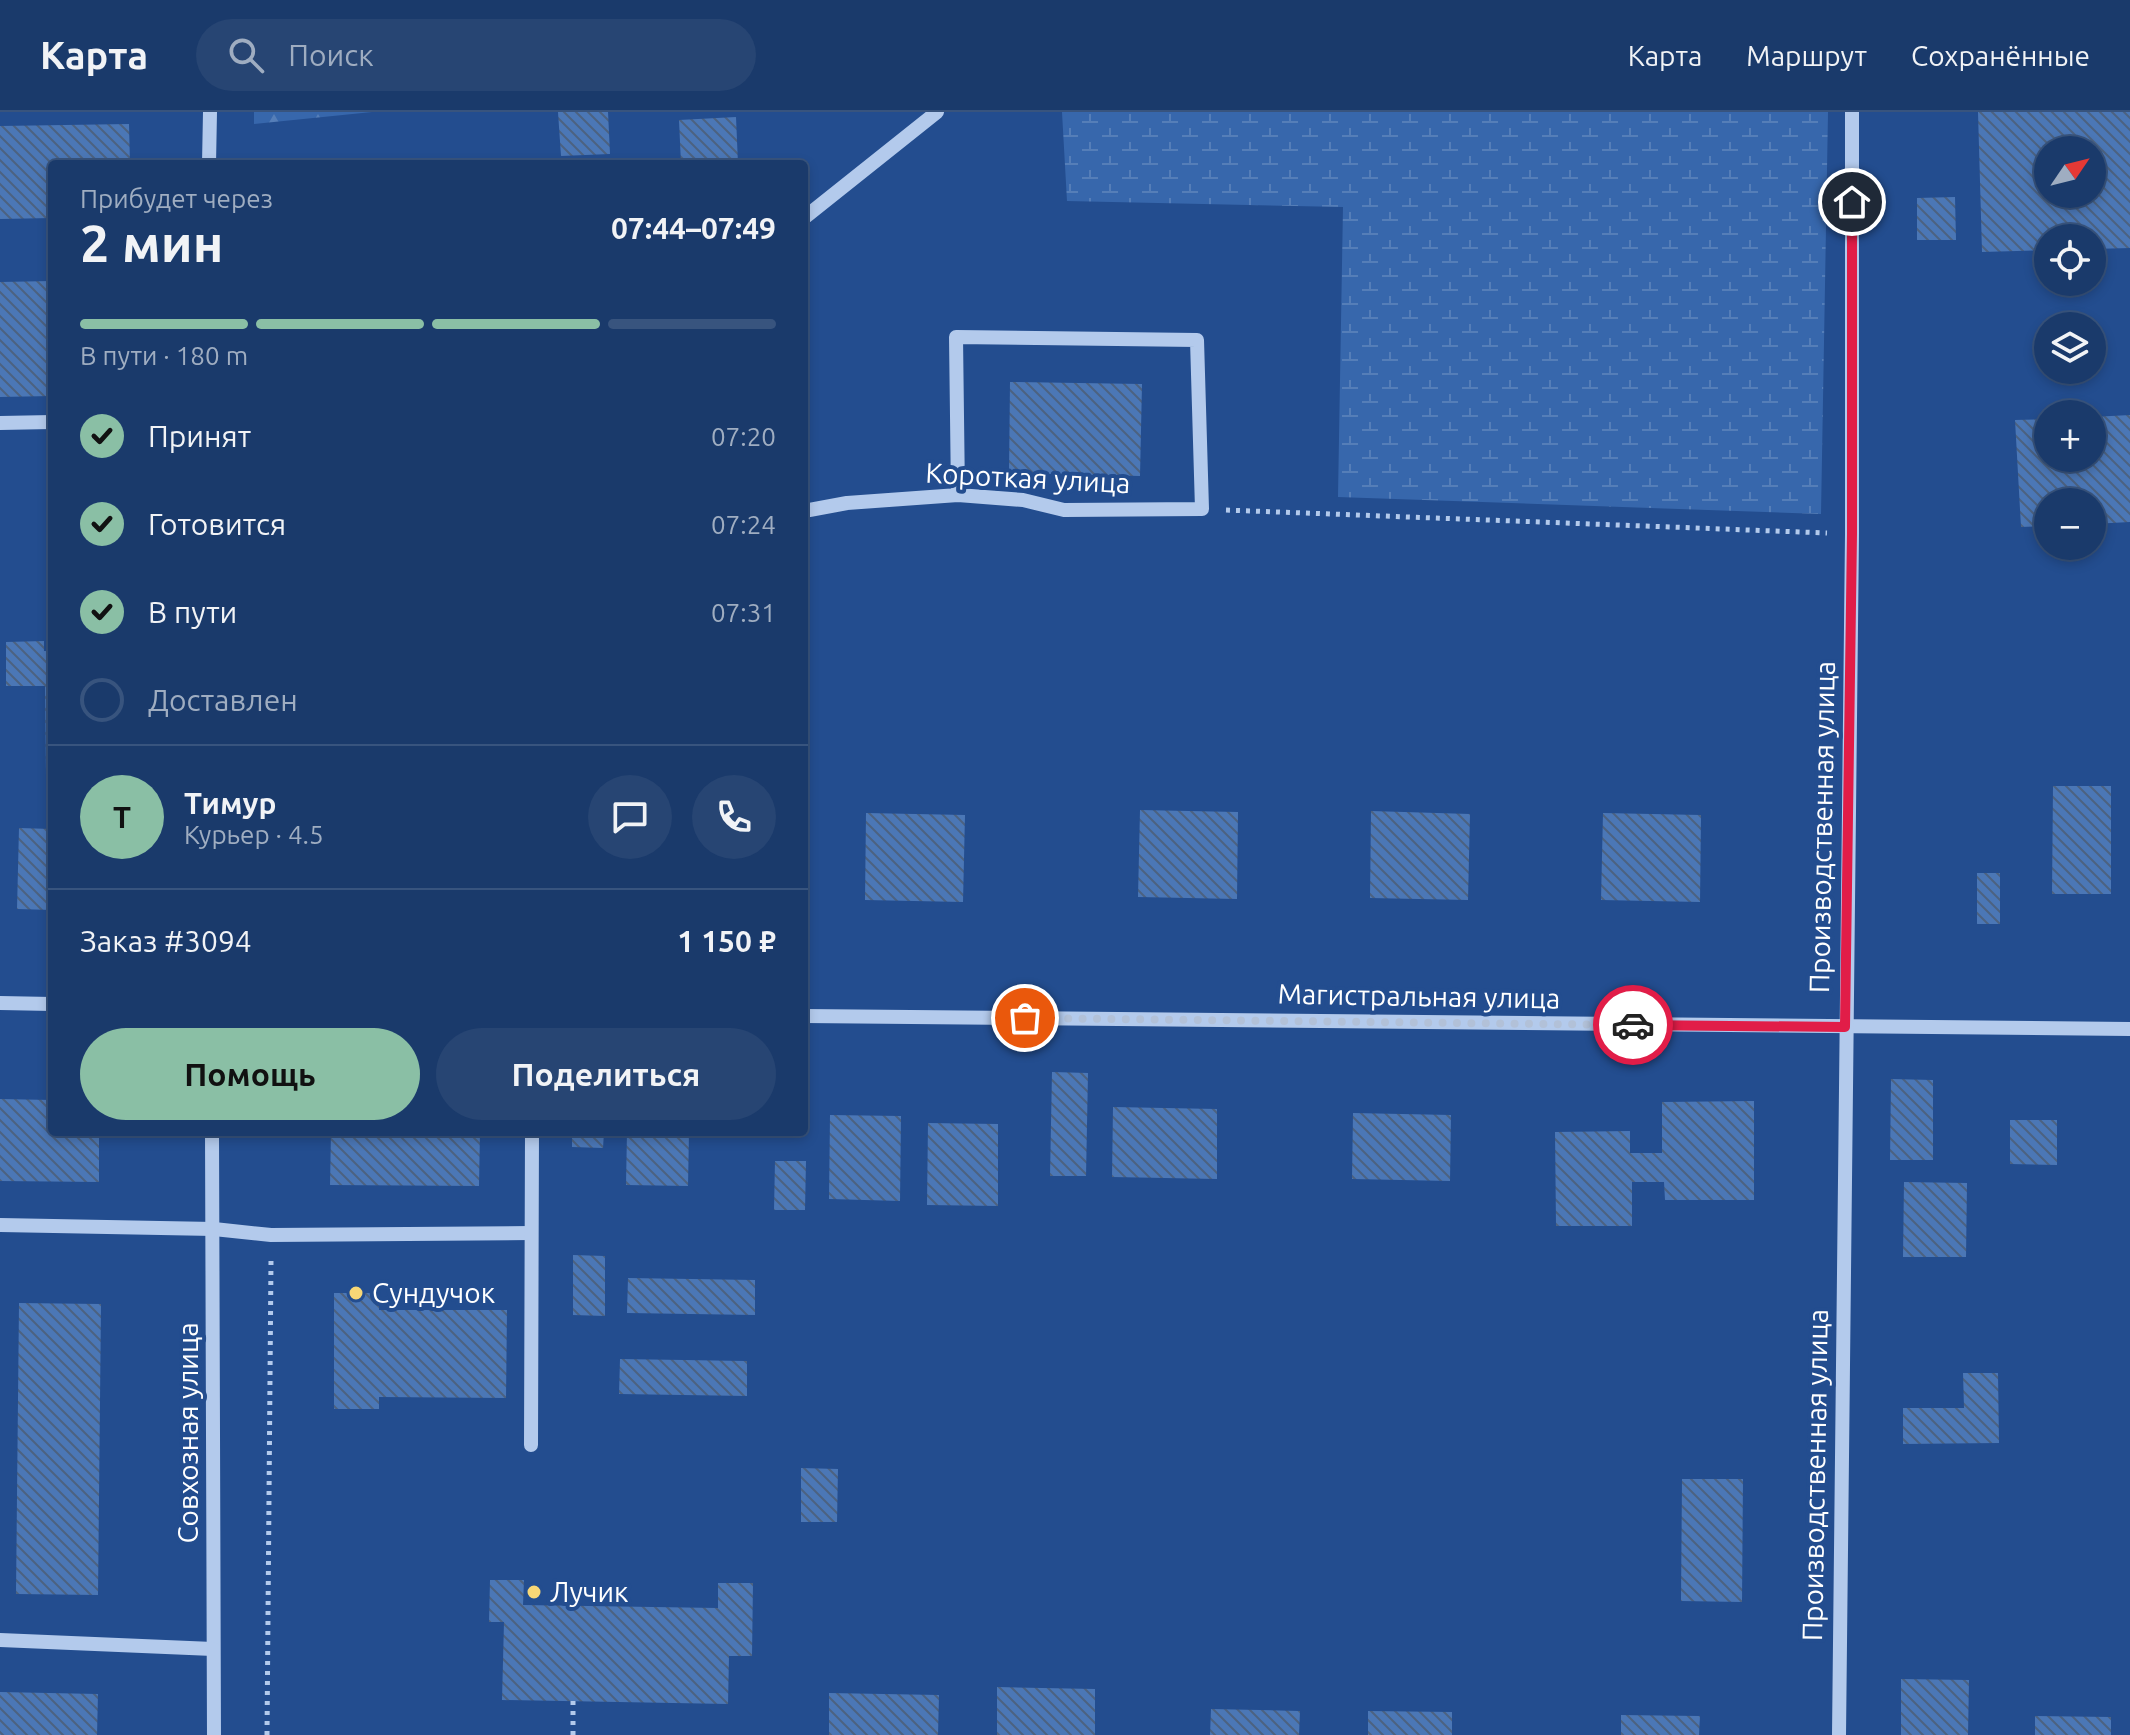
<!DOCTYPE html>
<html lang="ru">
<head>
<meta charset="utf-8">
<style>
	body { margin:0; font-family:Ubuntu,sans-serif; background:#274573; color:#f1f3f6; height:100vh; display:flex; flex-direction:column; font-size:30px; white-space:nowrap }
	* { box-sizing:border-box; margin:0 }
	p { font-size:26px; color:#9fadc1 }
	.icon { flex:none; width:44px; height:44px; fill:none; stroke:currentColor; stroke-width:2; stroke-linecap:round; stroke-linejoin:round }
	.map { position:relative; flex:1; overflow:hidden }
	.panel { position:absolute; left:48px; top:48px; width:760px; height:976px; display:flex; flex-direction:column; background:#1a3a6b; border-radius:8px; box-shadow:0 4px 12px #0003,0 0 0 2px #38547e }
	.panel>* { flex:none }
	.needle { width:52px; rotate:55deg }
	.tools { position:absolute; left:2034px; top:24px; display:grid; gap:16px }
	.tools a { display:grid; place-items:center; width:72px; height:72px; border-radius:50%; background:#1a3a6b; box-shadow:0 4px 12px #0003,0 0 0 2px #38547e; font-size:40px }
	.pin { position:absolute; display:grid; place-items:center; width:68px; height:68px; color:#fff; margin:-34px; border:4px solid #fff; border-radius:50%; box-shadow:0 2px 8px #0007 }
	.courier { position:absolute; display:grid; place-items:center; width:80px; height:80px; margin:-40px; border:6px solid #e11d48; border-radius:50%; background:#fff; color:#222; box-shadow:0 2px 10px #0007 }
	.overview em { font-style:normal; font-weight:600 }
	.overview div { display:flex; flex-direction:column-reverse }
	.overview { display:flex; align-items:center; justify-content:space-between; height:136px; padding:0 32px }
	h1 { font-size:52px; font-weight:600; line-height:60px }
	.bar { display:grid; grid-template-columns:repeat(4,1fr); gap:12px 8px; align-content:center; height:96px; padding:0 32px }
	.bar i { height:10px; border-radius:6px; background:#38547e }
	.bar .current { background:#8abfa5 }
	.bar p { grid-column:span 4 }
	.line { display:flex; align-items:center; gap:20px; padding:0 32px; border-top:2px solid #38547e }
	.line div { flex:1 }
	.round { display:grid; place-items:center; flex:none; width:84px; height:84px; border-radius:42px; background:#274573 }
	ol { padding:0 32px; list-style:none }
	li { display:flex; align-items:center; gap:24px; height:88px }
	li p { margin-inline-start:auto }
	li .icon { padding:8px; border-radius:50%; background:#8abfa5; color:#111; stroke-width:4 }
	li:last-child { color:#9fadc1 }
	li i { width:44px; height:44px; border:4px solid #38547e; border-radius:50% }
	.primary-button { display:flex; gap:16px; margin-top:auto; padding:16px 32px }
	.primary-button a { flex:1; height:92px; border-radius:48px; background:#8abfa5; color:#111; font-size:32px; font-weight:600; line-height:92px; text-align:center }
	.primary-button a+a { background:#274573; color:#f1f3f6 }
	header { display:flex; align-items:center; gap:48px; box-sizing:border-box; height:112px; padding:0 40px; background:#1a3a6b; border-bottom:2px solid #38547e }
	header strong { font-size:38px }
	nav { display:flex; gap:44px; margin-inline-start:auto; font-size:28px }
	.search { width:560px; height:72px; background:#274573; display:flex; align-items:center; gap:20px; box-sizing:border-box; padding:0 28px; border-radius:44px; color:#9fadc1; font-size:30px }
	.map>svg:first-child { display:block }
</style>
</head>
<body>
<header>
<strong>Карта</strong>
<div class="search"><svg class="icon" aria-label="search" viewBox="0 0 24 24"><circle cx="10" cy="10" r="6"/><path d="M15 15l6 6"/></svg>Поиск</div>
<nav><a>Карта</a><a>Маршрут</a><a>Сохранённые</a></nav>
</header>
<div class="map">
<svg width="2130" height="1623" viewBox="0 0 2130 1623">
	<defs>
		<pattern id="forest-firs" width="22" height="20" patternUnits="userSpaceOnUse" patternTransform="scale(2)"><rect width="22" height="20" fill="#3767ac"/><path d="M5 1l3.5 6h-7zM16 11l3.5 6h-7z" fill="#557eb8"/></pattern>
		<pattern id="wetland-marsh" width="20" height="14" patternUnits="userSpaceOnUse" patternTransform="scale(2)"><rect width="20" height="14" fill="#3767ac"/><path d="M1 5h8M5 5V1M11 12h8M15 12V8" fill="none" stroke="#557eb8"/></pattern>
		<pattern id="building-back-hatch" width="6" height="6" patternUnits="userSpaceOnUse" patternTransform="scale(2)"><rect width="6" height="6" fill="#4b77b6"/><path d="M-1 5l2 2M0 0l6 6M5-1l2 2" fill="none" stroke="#4c6281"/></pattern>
	</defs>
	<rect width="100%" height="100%" fill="#234d8f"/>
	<path fill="url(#forest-firs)" d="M254,0H372L254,12Z"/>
	<path fill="url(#wetland-marsh)" d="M1062,0H1828L1821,402L1338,385L1343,95L1067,89Z"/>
	<g fill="url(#building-back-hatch)" fill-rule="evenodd">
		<path d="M558,0H608L610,42L561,44Z"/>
		<path d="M1978,0H2130V136L2092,137V126H2048V138L1982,140ZM2048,38H2092V82H2048Z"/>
		<path d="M736,5L738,52H681L679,8Z"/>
		<path d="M129,12L130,52H52V106L0,107V14Z"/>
		<path d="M1955,85L1956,128H1917V86Z"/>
		<path d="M52,169V284L0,285V170Z"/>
		<path d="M1010,270L1142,272L1140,364L1009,361Z"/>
		<path d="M2130,303V410L2092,412V390H2048V414L2021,415L2015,308L2048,307V346H2092V305Z"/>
		<path d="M44,529V539H52V662H46L45,574H6V530Z"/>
		<path d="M2053,674H2111V782H2052Z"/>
		<path d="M1140,698L1238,700L1237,787L1138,785Z"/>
		<path d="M1371,699L1470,702L1468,788L1370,786Z"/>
		<path d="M866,701L965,703L963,790L865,788Z"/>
		<path d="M1603,701L1701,703L1700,790L1601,788Z"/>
		<path d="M19,716L52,717V798L17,797Z"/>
		<rect x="1977" y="761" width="23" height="51"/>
		<path d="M1052,960L1088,961L1086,1064H1050Z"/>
		<path d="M1891,967L1933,968V1048H1890Z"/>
		<path d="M0,987L52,988V1020H99V1070L0,1069Z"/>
		<path d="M1754,989V1088H1665L1664,1070H1632V1114H1556L1555,1020L1630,1019V1041H1662V990Z"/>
		<path d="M1113,995L1217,997V1067L1112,1065Z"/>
		<path d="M1353,1001L1451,1003L1450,1069L1352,1067Z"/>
		<path d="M830,1003L901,1004L900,1089L829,1087Z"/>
		<path d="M2010,1008H2057V1053L2010,1052Z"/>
		<path d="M928,1011L998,1012V1094L927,1093Z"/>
		<path d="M331,1020H480L479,1074L330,1073Z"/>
		<path d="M572,1020H604L603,1036L572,1035Z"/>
		<path d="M627,1020H689L688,1074L626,1073Z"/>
		<path d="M775,1049H806L805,1098H774Z"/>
		<path d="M1904,1070L1967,1071L1966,1145H1903Z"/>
		<path d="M573,1143L605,1144V1204L573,1203Z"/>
		<path d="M628,1166L755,1168V1203L627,1201Z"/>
		<path d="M334,1181H379V1198H507L506,1286L379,1285V1297H334Z"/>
		<path d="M19,1191L101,1192L98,1483L16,1482Z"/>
		<path d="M620,1247L747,1249V1284L619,1282Z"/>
		<path d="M1963,1261H1998L1999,1331L1903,1332V1296H1964Z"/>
		<path d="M801,1356L838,1357L837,1410H801Z"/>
		<path d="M1682,1367H1743L1742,1490L1681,1489Z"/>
		<path d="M490,1468H524L523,1493L718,1496V1471H753L752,1544H729L728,1592L502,1588L504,1510H489Z"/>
		<path d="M1901,1567L1969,1568L1968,1623H1901Z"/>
		<path d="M997,1575L1095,1577V1623H997Z"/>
		<path d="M0,1580L98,1582L97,1623H0Z"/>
		<path d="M829,1581L939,1583L938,1623H829Z"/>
		<path d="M1211,1597L1300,1599L1299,1623H1210Z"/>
		<path d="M1368,1599L1452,1600V1623H1368Z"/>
		<path d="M1621,1603L1700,1604L1699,1623H1621Z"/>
		<path d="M2035,1604L2111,1605V1623H2035Z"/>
	</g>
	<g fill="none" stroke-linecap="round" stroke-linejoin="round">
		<g stroke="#b3caec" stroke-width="5" stroke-dasharray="4 6" stroke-linecap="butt">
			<path d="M1226,398L1827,421"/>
			<path d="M267,1623L271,1148"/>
			<path d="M573,1623V1589"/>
		</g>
		<g stroke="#b3caec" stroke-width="14">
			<path d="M209,52L210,0"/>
			<path d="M804,106L937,0"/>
			<path d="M0,311L52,310"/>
			<path d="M804,399L847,391L958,383L1023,388L1064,398L1202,397L1197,228L956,225L958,383"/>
			<path d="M0,891L52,892"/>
			<path d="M804,904L2130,917"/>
			<path d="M212,1020L214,1623"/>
			<path d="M0,1113L214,1117L271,1123L531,1121"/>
			<path d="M531,1333L532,1020"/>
			<path d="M0,1528L213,1537"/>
			<path d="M1839,1623L1852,422V0"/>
		</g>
	</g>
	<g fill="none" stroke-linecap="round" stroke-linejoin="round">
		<path stroke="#b2c1d8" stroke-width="8" stroke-dasharray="0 14.4" d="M1025,906L1633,913"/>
		<path stroke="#e11d48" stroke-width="10" d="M1633,913L1845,915L1852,422V90"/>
	</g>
	<g fill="#f7d776" stroke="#234d8f" stroke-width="3">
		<circle cx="356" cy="1181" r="8"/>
		<circle cx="534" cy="1480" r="8"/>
	</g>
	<g text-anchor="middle" stroke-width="8" stroke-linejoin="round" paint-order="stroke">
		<g font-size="28" fill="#fff" stroke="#234d8f">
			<text transform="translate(1028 366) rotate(3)" y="10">Короткая улица</text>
			<text transform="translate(1822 715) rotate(-89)" y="10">Производственная улица</text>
			<text transform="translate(1419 884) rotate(1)" y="10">Магистральная улица</text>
			<text transform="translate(188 1321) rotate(-90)" y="10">Совхозная улица</text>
			<text transform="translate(1815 1363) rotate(-89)" y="10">Производственная улица</text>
		</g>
		<g font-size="28" fill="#fff" stroke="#234d8f" text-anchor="start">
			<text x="372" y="1191">Сундучок</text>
			<text x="550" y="1490">Лучик</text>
		</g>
	</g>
</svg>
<div class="tools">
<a><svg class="needle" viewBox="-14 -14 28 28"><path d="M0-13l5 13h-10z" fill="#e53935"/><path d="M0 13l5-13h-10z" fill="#9fadc1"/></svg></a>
<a><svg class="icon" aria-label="locate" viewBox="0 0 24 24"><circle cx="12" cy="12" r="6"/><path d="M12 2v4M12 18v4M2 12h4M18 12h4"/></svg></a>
<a><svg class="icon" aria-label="layers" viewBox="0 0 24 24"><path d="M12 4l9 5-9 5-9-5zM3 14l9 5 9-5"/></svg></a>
<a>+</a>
<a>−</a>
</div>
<div class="pin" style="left:1025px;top:906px;background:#ea580c"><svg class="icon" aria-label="bag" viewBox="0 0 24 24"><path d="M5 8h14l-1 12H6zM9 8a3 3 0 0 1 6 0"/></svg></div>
<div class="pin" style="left:1852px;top:90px;background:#1f2937"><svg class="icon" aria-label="home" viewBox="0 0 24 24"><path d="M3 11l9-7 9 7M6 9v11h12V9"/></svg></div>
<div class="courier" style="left:1633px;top:913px"><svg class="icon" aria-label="car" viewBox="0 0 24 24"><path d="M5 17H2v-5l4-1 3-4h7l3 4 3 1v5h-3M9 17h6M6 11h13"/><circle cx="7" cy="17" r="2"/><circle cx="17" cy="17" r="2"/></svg></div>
<section class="panel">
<div class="overview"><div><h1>2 мин</h1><p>Прибудет через</p></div><em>07:44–07:49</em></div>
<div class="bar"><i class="current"></i><i class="current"></i><i class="current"></i><i></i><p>В пути · 180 m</p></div>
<ol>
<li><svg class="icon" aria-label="check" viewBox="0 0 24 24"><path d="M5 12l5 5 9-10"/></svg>Принят<p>07:20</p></li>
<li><svg class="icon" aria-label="check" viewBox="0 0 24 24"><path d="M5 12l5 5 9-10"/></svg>Готовится<p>07:24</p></li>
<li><svg class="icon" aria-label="check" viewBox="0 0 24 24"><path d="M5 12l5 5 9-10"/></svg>В пути<p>07:31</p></li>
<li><i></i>Доставлен</li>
</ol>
<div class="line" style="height:144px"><b class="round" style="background:#8abfa5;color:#111">Т</b><div><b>Тимур</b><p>Курьер · 4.5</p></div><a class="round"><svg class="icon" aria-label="chat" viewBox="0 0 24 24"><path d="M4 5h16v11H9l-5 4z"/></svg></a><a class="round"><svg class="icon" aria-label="phone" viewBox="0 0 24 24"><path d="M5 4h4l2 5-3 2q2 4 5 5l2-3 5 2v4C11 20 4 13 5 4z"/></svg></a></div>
<div class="line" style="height:104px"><div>Заказ #3094</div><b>1 150 ₽</b></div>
<div class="primary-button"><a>Помощь</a><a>Поделиться</a></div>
</section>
</div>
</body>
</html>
